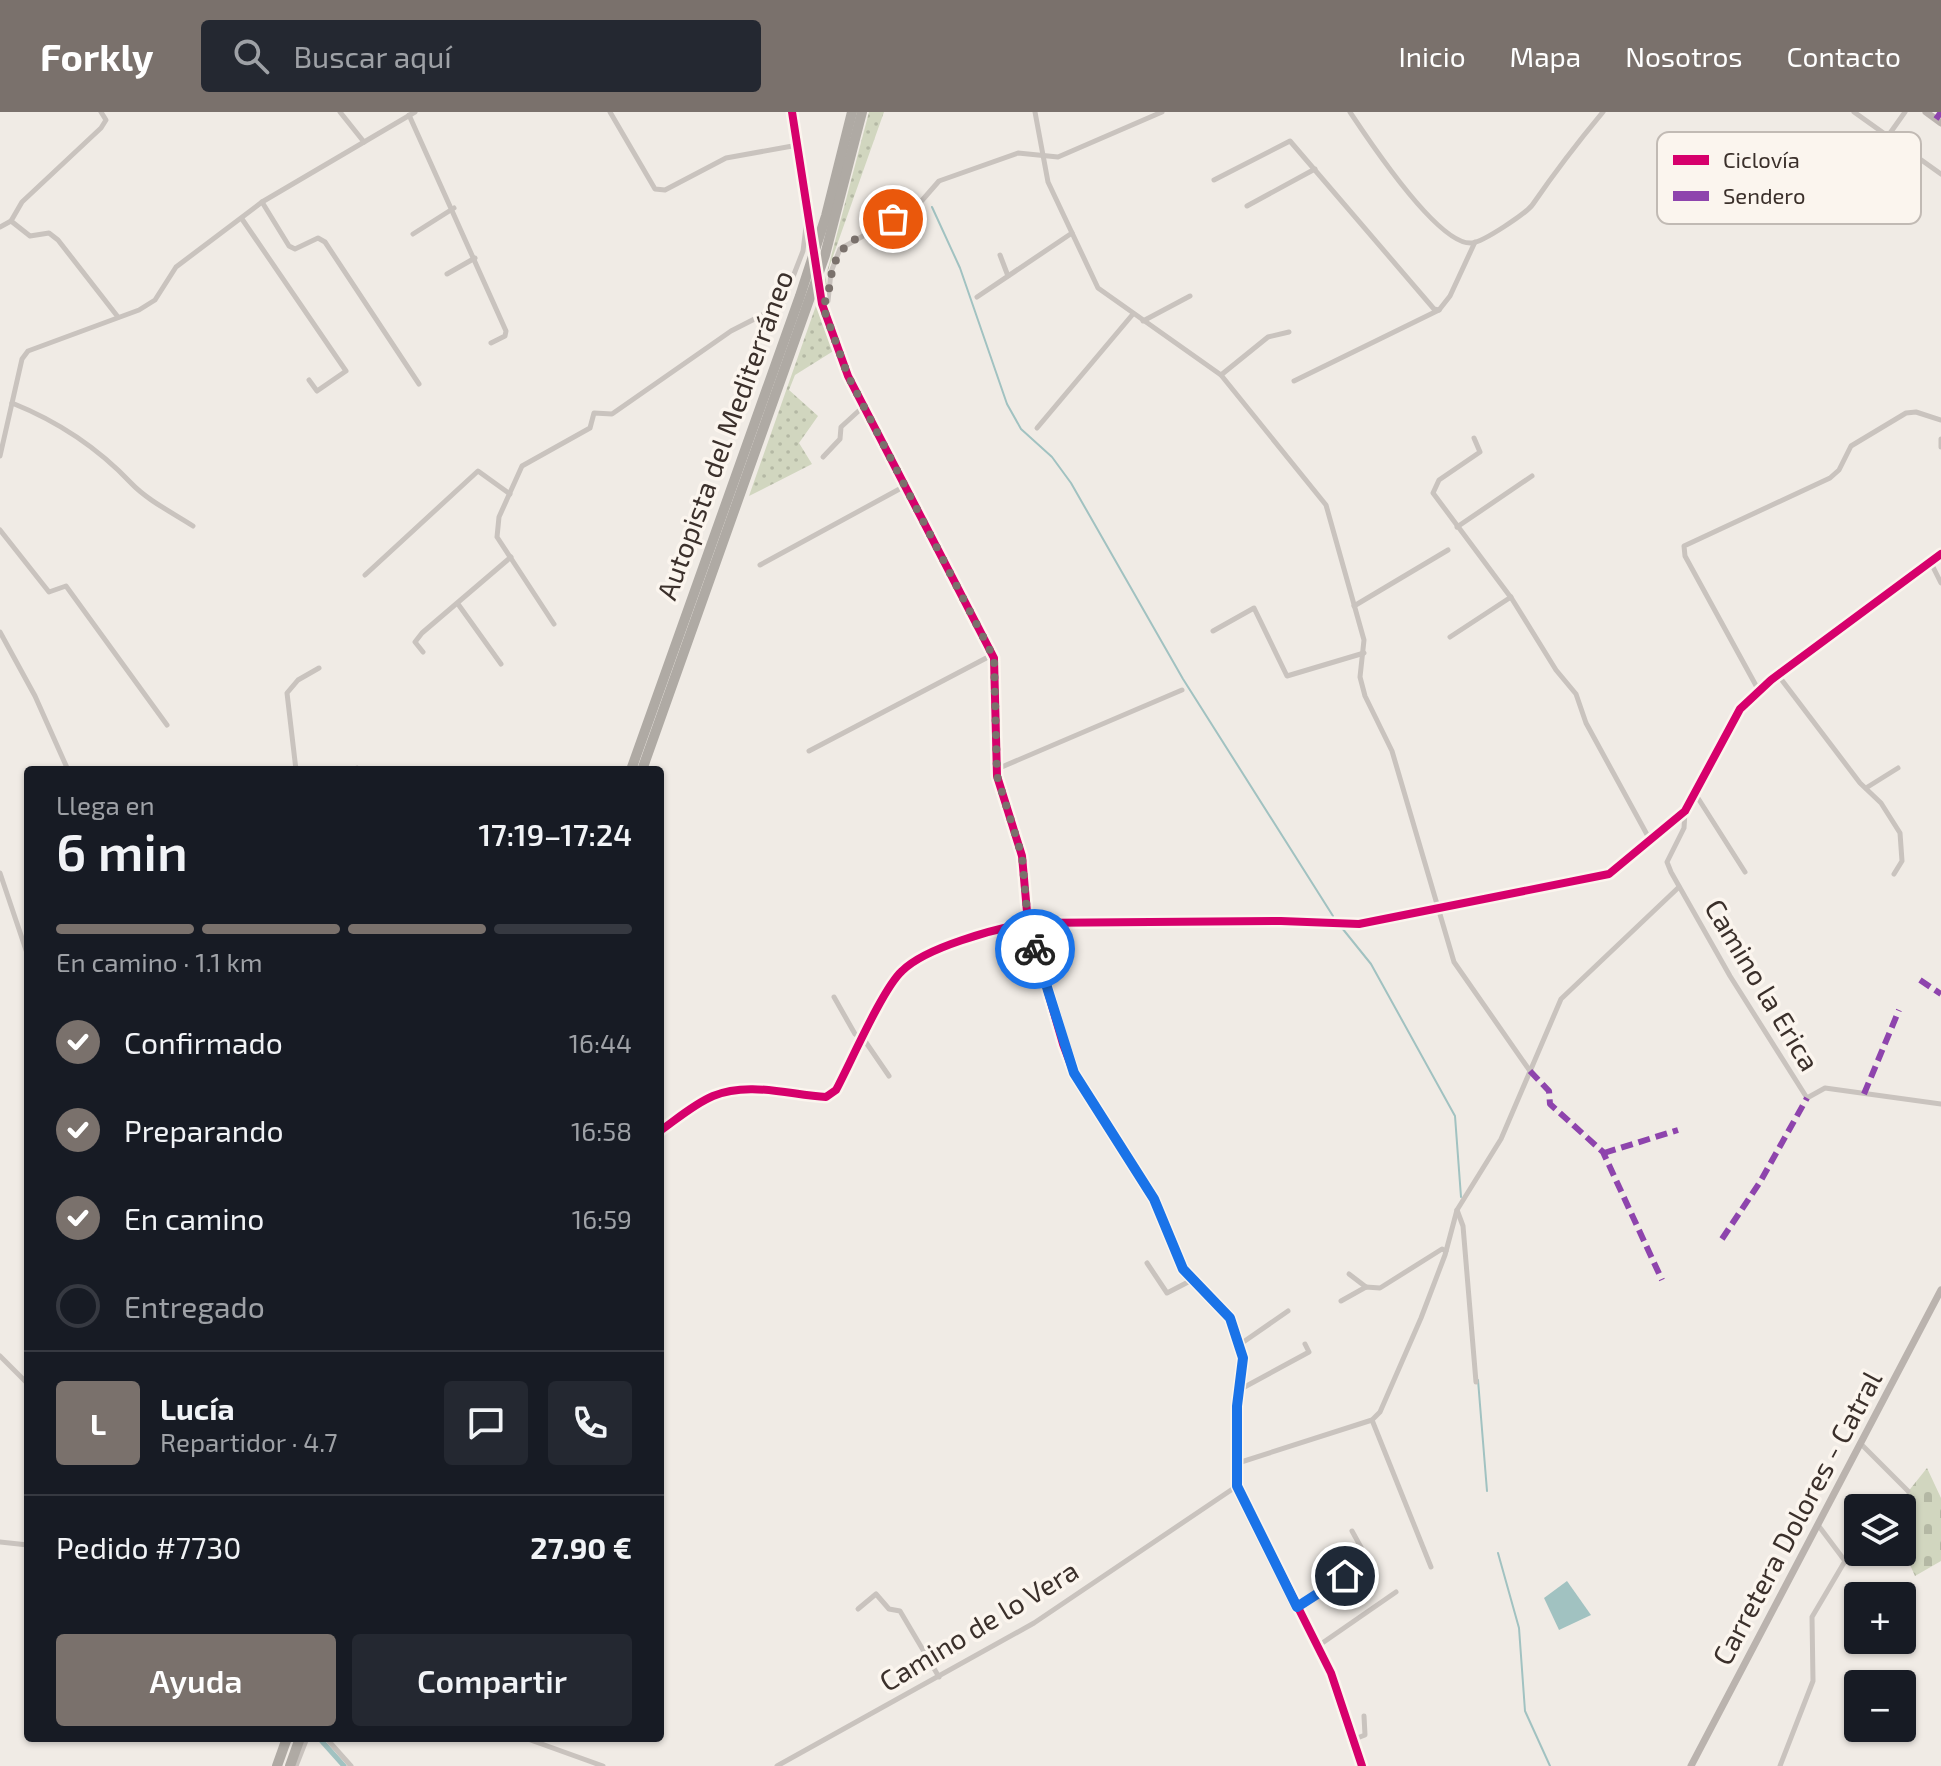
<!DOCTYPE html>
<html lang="es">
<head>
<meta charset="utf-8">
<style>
	body { margin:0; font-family:"Exo 2",sans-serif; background:#242831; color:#f1f3f6; height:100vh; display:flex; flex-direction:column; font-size:30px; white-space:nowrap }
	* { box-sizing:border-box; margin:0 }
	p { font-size:26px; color:#9ea1a6 }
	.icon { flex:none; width:44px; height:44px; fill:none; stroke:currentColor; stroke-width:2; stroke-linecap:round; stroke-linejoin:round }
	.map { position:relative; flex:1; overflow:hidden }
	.side { position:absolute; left:24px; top:654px; width:640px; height:976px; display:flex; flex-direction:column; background:#171b24; border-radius:8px; box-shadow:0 2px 6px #0004 }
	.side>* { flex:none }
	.fabs { position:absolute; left:1844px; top:1382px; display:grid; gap:16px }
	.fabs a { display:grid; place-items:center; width:72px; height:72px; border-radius:8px; background:#171b24; box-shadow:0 2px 6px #0004; font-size:40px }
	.pin { position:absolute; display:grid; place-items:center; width:68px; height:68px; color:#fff; margin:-34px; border:4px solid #fff; border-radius:50%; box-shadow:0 2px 8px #0007 }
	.courier { position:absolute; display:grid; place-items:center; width:80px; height:80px; margin:-40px; border:6px solid #1a73e8; border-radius:50%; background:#fff; color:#222; box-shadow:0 2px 10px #0007 }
	.headline em { font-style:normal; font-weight:600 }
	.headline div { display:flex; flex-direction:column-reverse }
	.headline { display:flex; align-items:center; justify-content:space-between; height:136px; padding:0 32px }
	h1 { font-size:52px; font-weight:600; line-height:60px }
	.bar { display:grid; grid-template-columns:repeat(4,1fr); gap:12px 8px; align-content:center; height:96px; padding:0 32px }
	.bar i { height:10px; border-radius:6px; background:#363941 }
	.bar .active { background:#7a716c }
	.bar p { grid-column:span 4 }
	.line { display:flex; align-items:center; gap:20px; padding:0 32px; border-top:2px solid #363941 }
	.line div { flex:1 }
	.round { display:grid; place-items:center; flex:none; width:84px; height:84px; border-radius:8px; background:#242831 }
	ol { padding:0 32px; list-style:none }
	li { display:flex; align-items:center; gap:24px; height:88px }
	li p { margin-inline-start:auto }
	li .icon { padding:8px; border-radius:50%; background:#7a716c; color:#fff; stroke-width:4 }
	li:last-child { color:#9ea1a6 }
	li i { width:44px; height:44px; border:4px solid #363941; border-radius:50% }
	.button { display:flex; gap:16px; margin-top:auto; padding:16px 32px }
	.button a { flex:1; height:92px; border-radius:8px; background:#7a716c; color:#fff; font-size:32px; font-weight:600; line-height:92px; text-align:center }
	.button a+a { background:#242831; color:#f1f3f6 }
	header { display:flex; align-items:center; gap:48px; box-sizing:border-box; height:112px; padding:0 40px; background:#7a716c; color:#fff }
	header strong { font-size:38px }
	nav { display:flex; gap:44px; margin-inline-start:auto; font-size:28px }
	.search { width:560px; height:72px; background:#242831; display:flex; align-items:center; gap:20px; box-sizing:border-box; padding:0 28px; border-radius:8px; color:#9ea1a6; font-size:30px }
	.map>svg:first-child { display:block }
</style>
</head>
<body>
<header>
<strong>Forkly</strong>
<div class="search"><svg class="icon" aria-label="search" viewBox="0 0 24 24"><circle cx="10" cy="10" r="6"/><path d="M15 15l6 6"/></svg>Buscar aquí</div>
<nav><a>Inicio</a><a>Mapa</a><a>Nosotros</a><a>Contacto</a></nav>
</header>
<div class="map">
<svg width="1941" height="1654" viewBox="0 0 1941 1654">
	<defs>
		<pattern id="grass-dots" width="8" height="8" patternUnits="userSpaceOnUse" patternTransform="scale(2)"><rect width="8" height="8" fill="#d1d6bf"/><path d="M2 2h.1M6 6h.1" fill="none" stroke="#b4b8a4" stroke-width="1.8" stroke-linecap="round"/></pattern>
		<pattern id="cemetery-stones" width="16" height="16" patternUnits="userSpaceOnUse" patternTransform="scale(2)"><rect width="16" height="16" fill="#d1d6bf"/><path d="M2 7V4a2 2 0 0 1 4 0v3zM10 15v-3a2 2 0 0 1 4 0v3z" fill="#b4b8a4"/></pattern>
	</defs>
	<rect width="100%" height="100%" fill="#f0ebe5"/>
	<g fill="url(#grass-dots)">
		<path d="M869,0H884L826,164L827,177L822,179Z"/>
		<path d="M819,185L835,238L795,263L789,278L818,304L799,331L812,352L749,384Z"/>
	</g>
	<path fill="url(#cemetery-stones)" d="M1927,1356L1941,1386V1449L1915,1464L1902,1435V1396H1895Z"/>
	<path fill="#a1c2c1" d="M1567,1469L1591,1503L1559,1518L1544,1486Z"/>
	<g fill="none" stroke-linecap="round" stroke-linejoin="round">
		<g stroke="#a1c2c1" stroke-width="2">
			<path d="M932,95L960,156L1007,292L1021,317L1052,345L1071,371L1183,567L1333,804"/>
			<path d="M1342,816L1371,852L1455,1004L1461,1085"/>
			<path d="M1478,1268L1487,1379"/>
			<path d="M1498,1441L1519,1516L1525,1599L1550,1654"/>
		</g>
		<path stroke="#a1c2c1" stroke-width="5" d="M319,1626L344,1654"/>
		<g stroke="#c9c3be" stroke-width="5">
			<path d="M340,0L364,30"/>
			<path d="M610,0L655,77L665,78L726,46L798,33"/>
			<path d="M792,0L813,121"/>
			<path d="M1035,0L1048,70L1098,176L1221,263L1326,393L1364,528L1360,565L1365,584L1392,639L1454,850L1530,959"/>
			<path d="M1350,0C1368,27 1438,134 1472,131C1483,130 1527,101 1533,92C1555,60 1578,30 1603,0"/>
			<path d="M1854,0L1941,62"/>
			<path d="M409,3L506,219L505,224L491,231"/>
			<path d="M1888,24L1905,0"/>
			<path d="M1214,68L1290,29L1434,197L1439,198L1450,184L1475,130"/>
			<path d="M262,90L289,134L295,137L318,126L325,130L419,272"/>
			<path d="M1247,94L1315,57"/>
			<path d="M242,107L346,259L317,279L309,268"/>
			<path d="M11,109L30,124L49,121L58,128L118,205"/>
			<path d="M0,115L11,109L22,90L101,16L106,8L101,0"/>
			<path d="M413,122L454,96"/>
			<path d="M1000,143L1008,164"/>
			<path d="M447,162L475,146"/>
			<path d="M820,182L825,208L848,264L994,546L997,664L1022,744L1028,811L1063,932L1074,961L1154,1087L1183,1157L1230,1206L1243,1246L1237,1294V1374L1331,1561L1362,1654"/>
			<path d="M977,185L1072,121"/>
			<path d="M822,192L828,189L831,160L840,137L918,93L939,69L1018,41L1058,45L1162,0"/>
			<path d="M1143,209L1190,184"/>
			<path d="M1221,263L1268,225L1289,220"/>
			<path d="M1294,269L1439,198"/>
			<path d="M12,291C57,309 98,336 131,371C147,388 173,401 193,414"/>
			<path d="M1037,316L1133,202"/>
			<path d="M1474,326L1480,340L1439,368L1433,381L1512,487L1556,558L1576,582L1586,611L1650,728"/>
			<path d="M1941,327V335"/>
			<path d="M0,344L22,247L28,239L139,198L155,188L176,155L262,90L415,0"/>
			<path d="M823,345L840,327L841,315L864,294"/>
			<path d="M1457,415L1532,364"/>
			<path d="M0,418L49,480L66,474L167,613"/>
			<path d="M1930,449L1941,471"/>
			<path d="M760,453L905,374"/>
			<path d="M365,463L478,359L510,382"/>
			<path d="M458,492L501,552"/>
			<path d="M1354,494L1448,438"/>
			<path d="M554,512L497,425L499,405L522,354L590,316L594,301L612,302L731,219L782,193L803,139L808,99"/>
			<path d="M1213,519L1254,496L1287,564L1364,541"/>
			<path d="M0,520L35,584L68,658"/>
			<path d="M1450,525L1511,485"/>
			<path d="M423,540L415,530L422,521L511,445"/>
			<path d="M1778,563L1860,671L1881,691L1900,721L1902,749L1894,762"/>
			<path d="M1759,579L1685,444L1684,434L1830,366L1839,358L1851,334L1906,301L1916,300L1941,308"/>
			<path d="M809,639L992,543"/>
			<path d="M997,657L1182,578"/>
			<path d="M296,658L287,581L298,568L319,556"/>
			<path d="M351,658L357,656"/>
			<path d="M1866,676L1898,656"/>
			<path d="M1696,683L1745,760"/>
			<path d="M1685,700L1684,716L1667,750L1671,760L1730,864L1807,986L1825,976L1941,992"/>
			<path d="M0,761L28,844"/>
			<path d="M834,885L855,922L865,929L889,964"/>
			<path d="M660,1019C677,1007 694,992 713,984C748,969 790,983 826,985L836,978C850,952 883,876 902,859C926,835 995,817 1028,811L1281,809L1359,812L1609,762L1685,699L1740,597L1771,568L1941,442"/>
			<path d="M1457,1098L1463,1114L1476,1270"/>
			<path d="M1147,1151L1167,1181L1192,1168"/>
			<path d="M1349,1162L1366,1175"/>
			<path d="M1341,1189L1366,1175L1380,1176L1442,1137L1446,1139"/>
			<path d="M1239,1233L1288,1199"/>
			<path d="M0,1244L28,1272"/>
			<path d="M1239,1278L1309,1240L1305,1232"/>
			<path d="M1372,1308L1431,1455"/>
			<path d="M1861,1332L1908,1379"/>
			<path d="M1238,1351L1372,1308L1380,1300L1421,1206L1445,1143L1457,1098L1501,1027L1561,887L1679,775"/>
			<path d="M0,1430L28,1433"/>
			<path d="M1297,1495L1368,1448L1352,1419"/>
			<path d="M858,1497L876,1482L889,1497L900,1499L939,1565"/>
			<path d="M1318,1534L1396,1480"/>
			<path d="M326,1626L351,1654"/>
			<path d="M525,1626L603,1654"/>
			<path d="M1352,1628L1365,1623L1364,1604"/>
			<path d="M296,1654L307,1626"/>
			<path d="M777,1654L1034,1511L1237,1374"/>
			<path d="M1780,1654L1813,1569L1812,1505L1845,1449L1818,1413"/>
		</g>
		<g stroke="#bab3ae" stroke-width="7">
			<path d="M1926,0L1941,11"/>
			<path d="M1691,1654L1941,1178"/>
		</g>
		<g stroke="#afaaa4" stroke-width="10">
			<path d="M631,658L800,184L826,104L852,0"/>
			<path d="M642,658L825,143L862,0"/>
			<path d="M277,1654L287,1626"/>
			<path d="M290,1654L300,1626"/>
		</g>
		<g stroke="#8e44ad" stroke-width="6" stroke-dasharray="12 6" stroke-linecap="butt">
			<path d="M1936,7L1941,0"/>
			<path d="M1920,868L1941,882"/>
			<path d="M1530,959L1549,979L1550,992L1603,1040L1662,1168"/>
			<path d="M1864,982L1899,898"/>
			<path d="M1604,1041L1678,1018"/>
			<path d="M1722,1127L1760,1070L1807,986"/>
		</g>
		<defs>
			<g id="cycleway">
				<path d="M792,0L822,192L848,264L994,546L997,664L1022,744L1028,811L1063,932L1074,961L1154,1087L1183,1157L1230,1206L1243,1246L1237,1294V1374L1331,1561L1362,1654"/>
				<path d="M660,1019C677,1007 694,992 713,984C748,969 790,983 826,985L836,978C850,952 883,876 902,859C926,835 995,817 1028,811L1281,809L1359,812L1609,762L1685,699L1740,597L1771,568L1941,442"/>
			</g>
		</defs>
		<use href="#cycleway" stroke="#fbf5ee" stroke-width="13"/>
		<use href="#cycleway" stroke="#d6006c" stroke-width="8"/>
	</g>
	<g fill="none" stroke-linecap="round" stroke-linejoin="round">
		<path stroke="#7a716c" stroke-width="8" stroke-dasharray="0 14.4" d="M893,107C846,133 833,130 828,187L822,192L848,264L994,546L997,664L1022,744L1028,811L1035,837"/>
		<path stroke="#1a73e8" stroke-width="10" d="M1035,837L1074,961L1154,1087L1183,1157L1230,1206L1243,1246L1237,1294V1374L1297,1495L1345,1464"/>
	</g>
	<g text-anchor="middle" stroke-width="7" stroke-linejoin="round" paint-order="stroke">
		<g font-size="28" fill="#3b302b" stroke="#fbf5ee">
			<text transform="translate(725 323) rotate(-70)" y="10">Autopista del Mediterráneo</text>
			<text transform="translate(1762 873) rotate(59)" y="10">Camino la Erica</text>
			<text transform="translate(1797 1406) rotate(-62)" y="10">Carretera Dolores - Catral</text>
			<text transform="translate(979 1514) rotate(-31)" y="10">Camino de lo Vera</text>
		</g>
	</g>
	<rect x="1657" y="20" width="264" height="92" rx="12" fill="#fbf5ee" stroke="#c1bab4" stroke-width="2"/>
	<rect x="1673" y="43" width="36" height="10" fill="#d6006c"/>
	<rect x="1673" y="79" width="36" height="10" fill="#8e44ad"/>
	<g font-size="22" fill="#3b302b">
		<text x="1723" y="56">Ciclovía</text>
		<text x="1723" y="92">Sendero</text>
	</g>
</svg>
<div class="fabs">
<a><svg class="icon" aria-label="layers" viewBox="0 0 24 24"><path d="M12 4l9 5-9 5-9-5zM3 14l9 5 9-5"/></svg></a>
<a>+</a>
<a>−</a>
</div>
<div class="pin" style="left:893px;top:107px;background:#ea580c"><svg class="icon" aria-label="bag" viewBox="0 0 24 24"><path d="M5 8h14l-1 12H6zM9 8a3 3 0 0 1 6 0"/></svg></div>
<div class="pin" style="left:1345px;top:1464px;background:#1f2937"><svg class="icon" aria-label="home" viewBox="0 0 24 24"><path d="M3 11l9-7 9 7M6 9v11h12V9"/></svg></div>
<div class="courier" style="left:1035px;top:837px"><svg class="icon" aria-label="bike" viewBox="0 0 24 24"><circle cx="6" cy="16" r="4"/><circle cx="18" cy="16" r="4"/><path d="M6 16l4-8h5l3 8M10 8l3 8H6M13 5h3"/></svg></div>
<section class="side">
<div class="headline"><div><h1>6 min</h1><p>Llega en</p></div><em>17:19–17:24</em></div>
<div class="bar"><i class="active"></i><i class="active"></i><i class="active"></i><i></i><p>En camino · 1.1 km</p></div>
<ol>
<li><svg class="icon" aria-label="check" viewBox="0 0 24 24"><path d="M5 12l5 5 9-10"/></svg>Confirmado<p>16:44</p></li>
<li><svg class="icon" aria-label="check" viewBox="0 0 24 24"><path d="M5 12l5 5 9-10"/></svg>Preparando<p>16:58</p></li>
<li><svg class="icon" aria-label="check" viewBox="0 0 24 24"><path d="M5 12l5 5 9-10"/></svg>En camino<p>16:59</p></li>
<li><i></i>Entregado</li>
</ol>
<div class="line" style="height:144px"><b class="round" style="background:#7a716c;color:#fff">L</b><div><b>Lucía</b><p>Repartidor · 4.7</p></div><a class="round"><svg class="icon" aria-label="chat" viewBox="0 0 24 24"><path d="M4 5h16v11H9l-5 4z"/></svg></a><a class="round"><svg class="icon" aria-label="phone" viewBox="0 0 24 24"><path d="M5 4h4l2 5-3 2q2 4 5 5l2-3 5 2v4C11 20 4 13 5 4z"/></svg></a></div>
<div class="line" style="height:104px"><div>Pedido #7730</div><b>27.90 €</b></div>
<div class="button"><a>Ayuda</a><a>Compartir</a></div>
</section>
</div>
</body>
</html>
